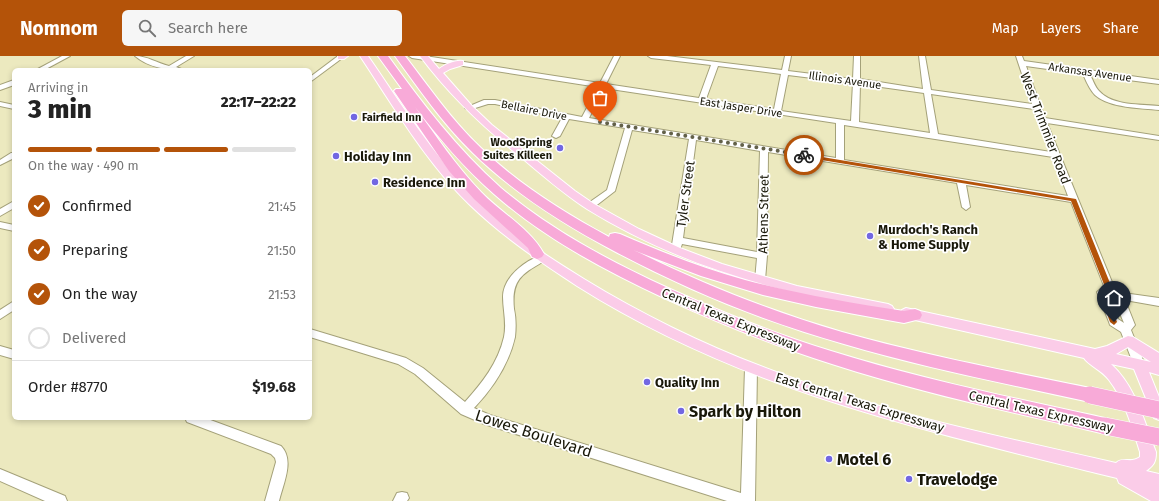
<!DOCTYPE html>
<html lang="en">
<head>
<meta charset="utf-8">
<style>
	body { margin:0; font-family:"Fira Sans",sans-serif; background:#f6f6f6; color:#222; height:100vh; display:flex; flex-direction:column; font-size:15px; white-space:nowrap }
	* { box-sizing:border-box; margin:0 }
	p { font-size:13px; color:#767676 }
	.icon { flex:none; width:22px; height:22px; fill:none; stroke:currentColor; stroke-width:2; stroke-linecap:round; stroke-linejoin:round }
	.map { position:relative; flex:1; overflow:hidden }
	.side { position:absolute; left:12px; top:12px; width:300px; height:352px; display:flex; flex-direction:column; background:#fff; border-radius:6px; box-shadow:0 2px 6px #0003 }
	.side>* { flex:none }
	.pin { position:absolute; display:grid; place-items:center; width:34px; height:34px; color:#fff; margin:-41px -17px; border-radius:50% 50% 50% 0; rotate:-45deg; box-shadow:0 0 4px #0007 }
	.pin .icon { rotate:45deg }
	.courier { position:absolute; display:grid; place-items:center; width:40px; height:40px; margin:-20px; border:3px solid #b45309; border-radius:50%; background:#fff; color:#222; box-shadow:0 1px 5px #0007 }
	.headline em { font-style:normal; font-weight:800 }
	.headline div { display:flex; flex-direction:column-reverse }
	.headline { display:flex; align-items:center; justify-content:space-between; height:68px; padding:0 16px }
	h1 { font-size:26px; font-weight:800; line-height:30px }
	.bar { display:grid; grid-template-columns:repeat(4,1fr); gap:6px 4px; align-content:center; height:48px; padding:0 16px }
	.bar i { height:5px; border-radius:3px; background:#e0e0e0 }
	.bar .active { background:#b45309 }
	.bar p { grid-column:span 4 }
	.line { display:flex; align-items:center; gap:10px; padding:0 16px; border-top:1px solid #e0e0e0 }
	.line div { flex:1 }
	ol { padding:0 16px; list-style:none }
	li { display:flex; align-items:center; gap:12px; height:44px }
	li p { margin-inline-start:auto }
	li .icon { padding:4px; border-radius:50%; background:#b45309; color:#fff; stroke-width:4 }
	li:last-child { color:#767676 }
	li i { width:22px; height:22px; border:2px solid #e0e0e0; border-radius:50% }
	header { display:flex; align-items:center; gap:24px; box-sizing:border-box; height:56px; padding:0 20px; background:#b45309; color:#fff }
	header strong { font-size:19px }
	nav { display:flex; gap:22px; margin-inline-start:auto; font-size:14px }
	.search { width:280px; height:36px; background:#f6f6f6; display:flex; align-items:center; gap:10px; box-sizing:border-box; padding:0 14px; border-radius:6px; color:#767676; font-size:15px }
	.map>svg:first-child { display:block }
</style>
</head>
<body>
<header>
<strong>Nomnom</strong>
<div class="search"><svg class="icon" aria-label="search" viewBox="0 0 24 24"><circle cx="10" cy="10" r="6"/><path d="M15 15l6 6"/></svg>Search here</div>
<nav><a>Map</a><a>Layers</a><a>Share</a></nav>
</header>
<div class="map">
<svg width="1159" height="445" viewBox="0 0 1159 445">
	<rect width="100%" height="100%" fill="#ece9bf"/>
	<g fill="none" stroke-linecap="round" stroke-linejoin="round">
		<defs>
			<g id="minor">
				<path d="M62,0H70L44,14H36Z"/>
				<path d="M135,0C147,0 157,7 169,10L186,0H194L176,11L184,14C167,14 149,12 135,0Z"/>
				<path d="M338,0H345L310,26V21Z"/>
				<path d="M409,0H425L600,27L614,0H620L606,28L699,42L711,9L651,2L648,0H667L782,14L785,0H791L788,15L853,23L854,0H860V23L923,33L919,0H925L931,34L1032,48L1016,0H1022L1024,5L1159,24V28L1090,19C1093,24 1095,31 1099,35C1112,50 1141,48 1159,50V54C1141,52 1109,52 1095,39C1090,34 1086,25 1083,18L1026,10L1045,62L1159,80V84L1047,67L1116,236L1159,242V250L1125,244L1135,269L1131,274L1145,309L1143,312L1139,314L1135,312L1121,276L1110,269L1109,266L1097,236L1104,230L1071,146L966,129L970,151L966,154L962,151L957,127L768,96L767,200L765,224L764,227H756L755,224L757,202L682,188L679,197L676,198L671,195L689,83L632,74L615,135L593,152H587L586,150L587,148L607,134L625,72L569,63L560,80L556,82L552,80L562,62L495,48H488L469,54L465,52L484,44H495L582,61L598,31L412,2ZM718,10L781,18L774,53L706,43ZM788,19L853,27L851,65L781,55ZM860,28L924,37L930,77L859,66ZM604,32L836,67V102L589,62ZM931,38L1034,53L1051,96L938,78ZM844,69L1053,101L1068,140L844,104ZM696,84L760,95L757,196L683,182ZM1119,255L1124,267L1118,263L1115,256Z"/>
				<path d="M14,24V29L0,34V29Z"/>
				<path d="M0,46L14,49V53L0,50Z"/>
				<path d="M11,97H14V102L0,109V104Z"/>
				<path d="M14,145V152L0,160V153Z"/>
				<path d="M0,166L14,169V175L0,172Z"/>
				<path d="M543,199L546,200L548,202L546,204C522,218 511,223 514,253C516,262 516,272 515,281C509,308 493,332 474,352L490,359L741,437L745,312L747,309L751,307L755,309L757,312L755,445H727L484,368L461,358L415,318L398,308L310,281V273L406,302L423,312L465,346C482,327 498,307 504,281C507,267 503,254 503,241C503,221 525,204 543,199Z"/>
				<path d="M14,245V254L0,263V254Z"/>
				<path d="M0,290L14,294V303L0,299Z"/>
				<path d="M185,362H205L281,390C295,404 283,428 279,445H265L276,406L275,402L271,398L187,366Z"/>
				<path d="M0,413L65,440L67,445H45L0,425Z"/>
				<path d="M402,436L407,437L409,442L407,445H393L397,437Z"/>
			</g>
			<g id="major">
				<path d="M338,0H348L344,3H338Z"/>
				<path d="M360,0H368C401,48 433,99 474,141C506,174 545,199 584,223C646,261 711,292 779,317C887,358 1003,381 1116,407C1124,400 1130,408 1140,401V396C1132,371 1125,345 1109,324C1103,315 1087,308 1084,302L906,262L902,260L900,257L902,254L906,252L1095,293L1107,290L1128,280L1133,281L1159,297V319L1149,316L1159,341V364L1154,362L1134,313L1111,308C1136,331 1144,365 1156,396C1156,406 1154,409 1146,415L1159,418V445H1151L1119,427L1117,422C927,375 745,336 577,230C539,205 502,180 469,148C426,106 394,51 360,0ZM1128,291L1151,306L1116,298Z"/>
				<path d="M420,0H428L439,13C446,8 455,4 463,5V9L450,13L443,17L472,50L492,69L575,135L594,148L639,173L680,192L722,208L797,230L888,248L892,250L894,253L892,256L888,258C780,235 682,212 587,153C564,138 543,120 522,102C484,72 449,39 420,0Z"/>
			</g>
			<g id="highway">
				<path d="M378,0H388C422,47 457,93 501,132C551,174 609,205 668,232C721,256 775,278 831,295C921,323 1013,342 1105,362L1111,365L1114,370L1111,375L1105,378C1013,356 921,337 832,308C774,290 719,267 664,242C604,214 544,182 494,138C464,112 439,82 415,51C436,80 456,110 481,136C500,156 531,173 544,198L542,201L537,203L532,201L528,192L474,143L449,115L394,35L396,33H402Z"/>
				<path d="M395,0H405C429,31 452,65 481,92C518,128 563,156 609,181L610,178L615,177L620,178C661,196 702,212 745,224C798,238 851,247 904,255L915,253L920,255L922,259L920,263L904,267L816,251L763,239L701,220L633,194L640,197C705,229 773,256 842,276C924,299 1007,315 1090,332L1096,334L1098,339L1096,344L1090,346C1008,328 925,312 844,288C765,266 687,234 614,195C563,168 514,137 473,97C443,68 419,33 395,0Z"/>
			</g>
		</defs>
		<use href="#minor" stroke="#a4a179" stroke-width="2"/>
		<use href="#major" stroke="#fff" stroke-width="2"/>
		<use href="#highway" stroke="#fff" stroke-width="2"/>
		<use href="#minor" fill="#fff" fill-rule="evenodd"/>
		<use href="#major" fill="#fbcce8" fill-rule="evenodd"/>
		<use href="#highway" fill="#f8aad8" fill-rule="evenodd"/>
		<defs>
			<g id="highway-bridge">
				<path d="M1090,339L1159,354"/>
				<path d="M1105,370L1159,381"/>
			</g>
		</defs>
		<use href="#highway-bridge" stroke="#fff" stroke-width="18" stroke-linecap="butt"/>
		<use href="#highway-bridge" stroke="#f8aad8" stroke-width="17"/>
	</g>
	<path fill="#b45309" d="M804,98L1076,143L1112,232L1106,237L1117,266L1114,269L1110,266L1099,236L1105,231L1071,145L803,101V98Z"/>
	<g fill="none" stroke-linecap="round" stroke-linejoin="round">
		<path stroke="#636149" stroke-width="4" stroke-dasharray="0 7.2" d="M600,66L804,99"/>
	</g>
	<g fill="#7267e2" stroke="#fff" stroke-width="1.5">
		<circle cx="354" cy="61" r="4"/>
		<circle cx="560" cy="92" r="4"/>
		<circle cx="336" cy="100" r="4"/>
		<circle cx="375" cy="126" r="4"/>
		<circle cx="870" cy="180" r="4"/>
		<circle cx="647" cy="326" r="4"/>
		<circle cx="681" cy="355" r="4"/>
		<circle cx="829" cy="403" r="4"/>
		<circle cx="909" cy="423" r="4"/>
	</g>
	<g text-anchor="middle" stroke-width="3.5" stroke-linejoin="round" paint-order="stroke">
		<g font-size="11" fill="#191809" stroke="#fff">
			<text transform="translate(1090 16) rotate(8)" y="4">Arkansas Avenue</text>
			<text transform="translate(845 24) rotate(8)" y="4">Illinois Avenue</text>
			<text transform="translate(741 51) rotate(9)" y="4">East Jasper Drive</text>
			<text transform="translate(534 54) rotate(11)" y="4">Bellaire Drive</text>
		</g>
		<g font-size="11" font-weight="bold" fill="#191809" stroke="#fff" text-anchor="start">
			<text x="362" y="65">Fairfield Inn</text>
			<text x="552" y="90" text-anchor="end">WoodSpring<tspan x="552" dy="13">Suites Killeen</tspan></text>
		</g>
		<g font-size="13" fill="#191809" stroke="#fff">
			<text transform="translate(1046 72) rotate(69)" y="5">West Trimmier Road</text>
			<text transform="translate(685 138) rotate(-82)" y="5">Tyler Street</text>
			<text transform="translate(763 158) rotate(-89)" y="5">Athens Street</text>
			<text transform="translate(731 263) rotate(22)" y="5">Central Texas Expressway</text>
			<text transform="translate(860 346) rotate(17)" y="5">East Central Texas Expressway</text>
			<text transform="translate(1041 355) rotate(13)" y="5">Central Texas Expressway</text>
		</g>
		<g font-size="13" font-weight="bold" fill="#191809" stroke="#fff" text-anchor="start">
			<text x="344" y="105">Holiday Inn</text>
			<text x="383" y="131">Residence Inn</text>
			<text x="878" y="178">Murdoch's Ranch<tspan x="878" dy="15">&amp; Home Supply</tspan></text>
			<text x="655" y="331">Quality Inn</text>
		</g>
		<g font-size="16" font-weight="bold" fill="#191809" stroke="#fff" text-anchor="start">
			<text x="689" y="361">Spark by Hilton</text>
			<text x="837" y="409">Motel 6</text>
			<text x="917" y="429">Travelodge</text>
		</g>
		<g font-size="16" fill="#191809" stroke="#fff">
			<text transform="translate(534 377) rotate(18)" y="6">Lowes Boulevard</text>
		</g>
	</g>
</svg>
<div class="pin" style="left:600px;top:66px;background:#ea580c"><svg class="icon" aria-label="bag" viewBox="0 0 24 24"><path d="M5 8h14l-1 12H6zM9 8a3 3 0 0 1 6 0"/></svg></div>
<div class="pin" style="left:1114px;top:266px;background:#1f2937"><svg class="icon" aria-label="home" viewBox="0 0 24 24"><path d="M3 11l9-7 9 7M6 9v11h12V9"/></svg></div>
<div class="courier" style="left:804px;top:99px"><svg class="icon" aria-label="bike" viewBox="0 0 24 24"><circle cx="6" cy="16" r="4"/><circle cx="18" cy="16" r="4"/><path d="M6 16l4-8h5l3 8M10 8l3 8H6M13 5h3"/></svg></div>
<section class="side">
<div class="headline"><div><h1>3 min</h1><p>Arriving in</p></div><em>22:17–22:22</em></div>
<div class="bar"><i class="active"></i><i class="active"></i><i class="active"></i><i></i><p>On the way · 490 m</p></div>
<ol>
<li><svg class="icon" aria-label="check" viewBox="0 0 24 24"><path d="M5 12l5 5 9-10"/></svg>Confirmed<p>21:45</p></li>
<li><svg class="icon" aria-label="check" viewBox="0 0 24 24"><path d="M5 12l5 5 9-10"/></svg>Preparing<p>21:50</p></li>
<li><svg class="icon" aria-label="check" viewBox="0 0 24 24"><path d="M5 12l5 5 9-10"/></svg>On the way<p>21:53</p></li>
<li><i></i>Delivered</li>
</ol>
<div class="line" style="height:52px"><div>Order #8770</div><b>$19.68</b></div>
</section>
</div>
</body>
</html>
